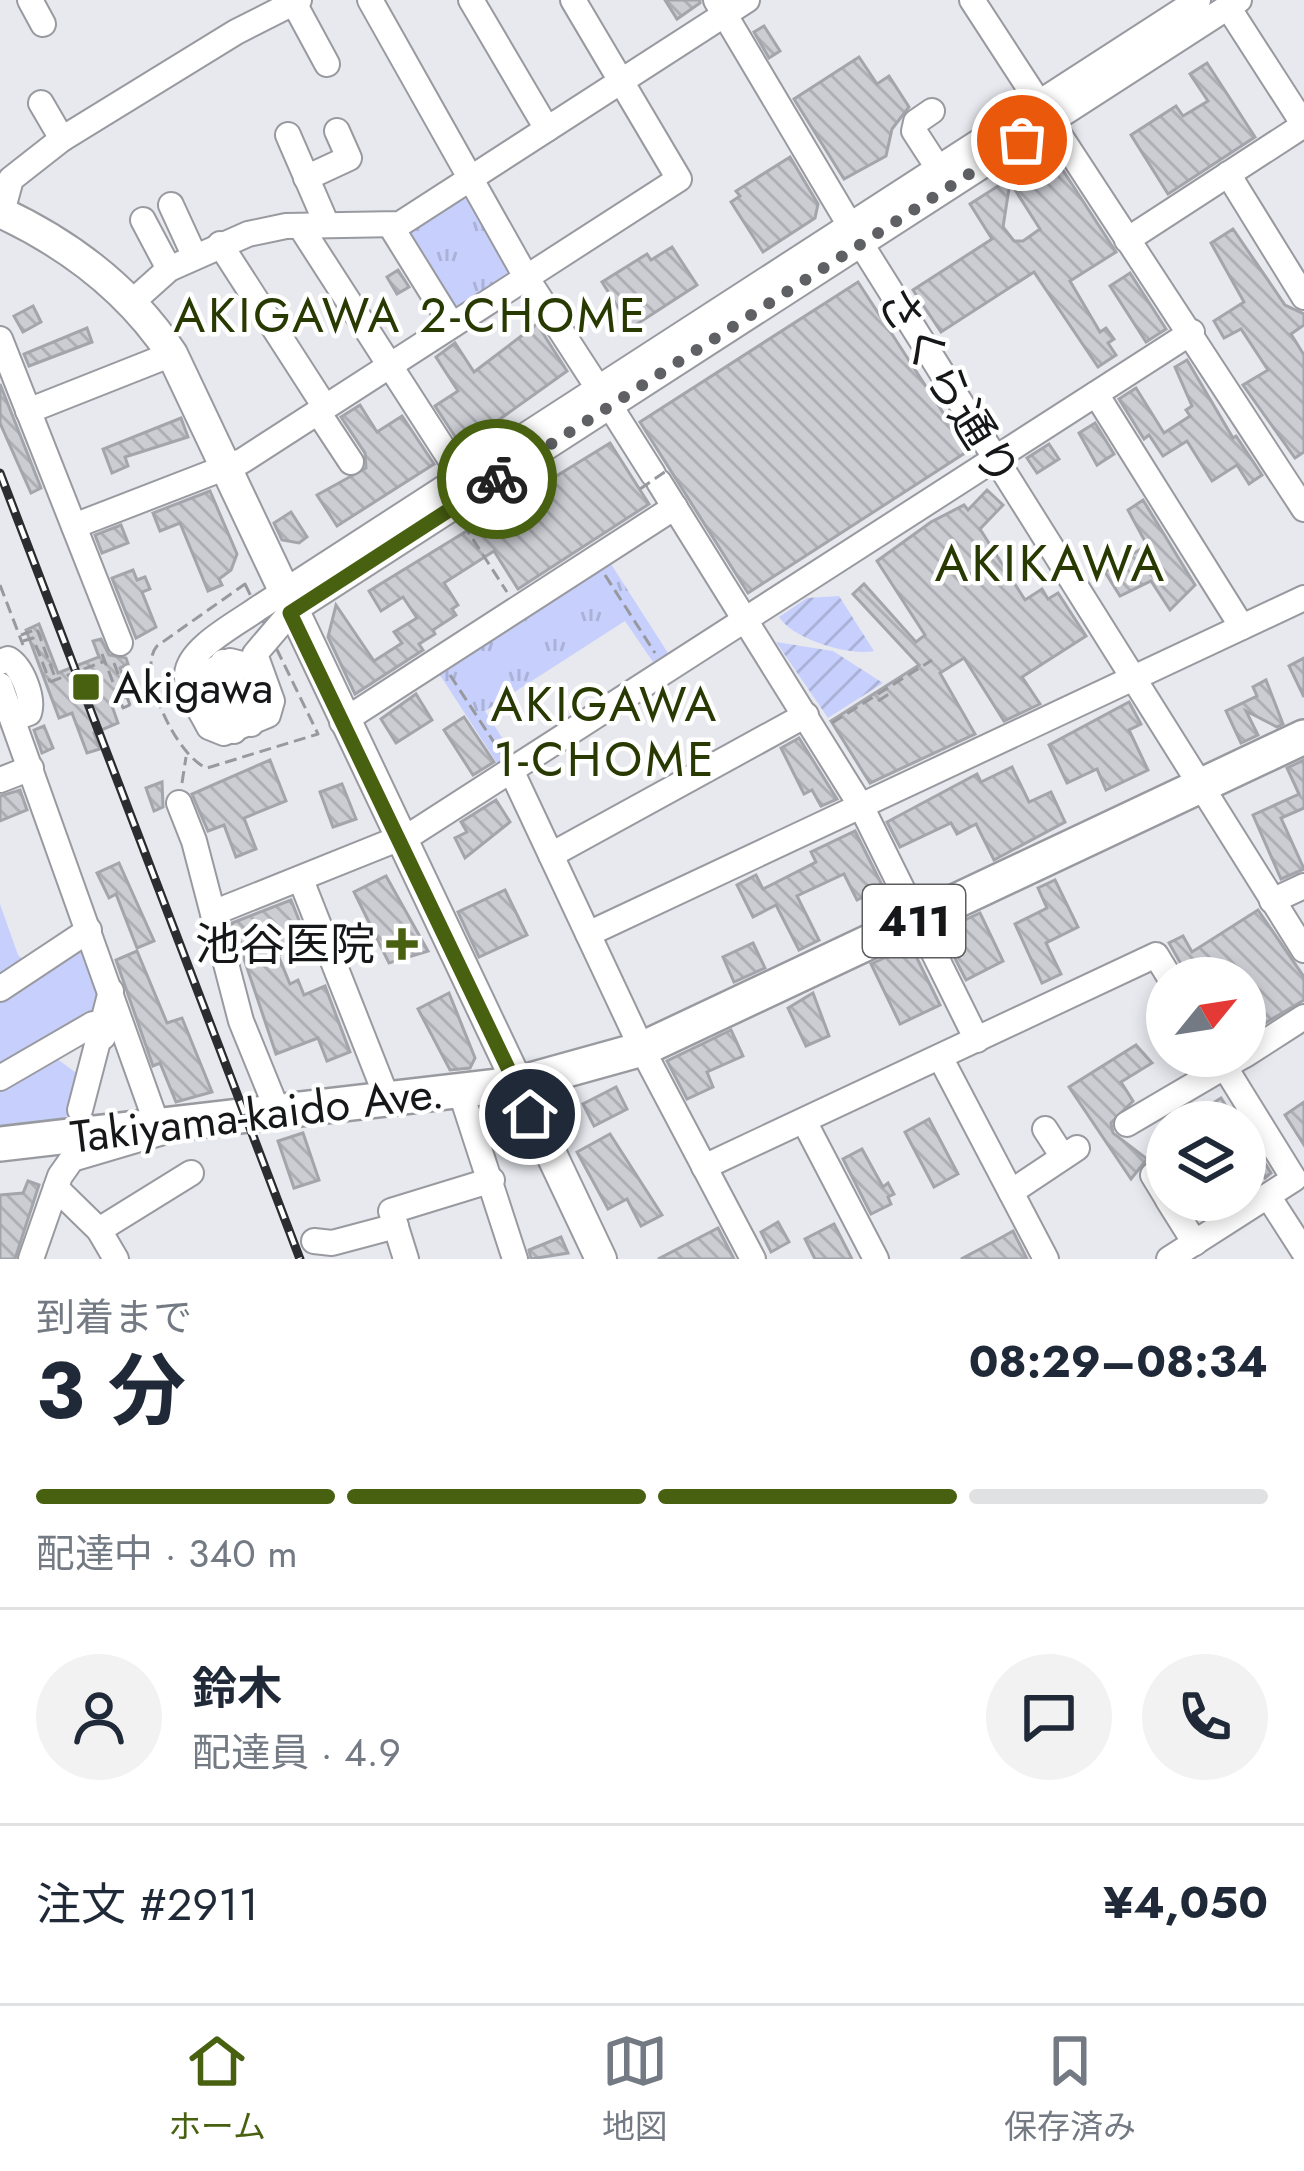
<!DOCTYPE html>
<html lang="ja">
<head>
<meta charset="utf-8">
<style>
	body { margin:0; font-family:Jost,"Noto Sans JP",sans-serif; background:#f2f2f3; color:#1f2937; height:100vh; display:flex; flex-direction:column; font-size:45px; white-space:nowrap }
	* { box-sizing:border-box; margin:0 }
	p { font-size:39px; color:#747a83 }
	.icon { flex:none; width:66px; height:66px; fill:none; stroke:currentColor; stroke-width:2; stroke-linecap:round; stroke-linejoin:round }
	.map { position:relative; height:1259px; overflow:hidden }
	.sheet { display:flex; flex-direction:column; background:#fff; flex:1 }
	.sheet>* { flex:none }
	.needle { width:78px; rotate:60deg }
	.tools { position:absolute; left:1146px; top:957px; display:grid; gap:24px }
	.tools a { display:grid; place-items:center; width:120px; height:120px; border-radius:50%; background:#fff; box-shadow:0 6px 18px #0003; font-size:60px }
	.pin { position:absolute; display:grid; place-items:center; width:102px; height:102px; color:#fff; margin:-51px; border:6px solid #fff; border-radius:50%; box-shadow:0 3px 12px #0007 }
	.courier { position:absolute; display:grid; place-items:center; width:120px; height:120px; margin:-60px; border:9px solid #486111; border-radius:50%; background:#fff; color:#222; box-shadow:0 3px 15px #0007 }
	.headline em { font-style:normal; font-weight:700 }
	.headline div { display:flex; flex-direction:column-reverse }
	.headline { display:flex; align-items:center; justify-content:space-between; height:204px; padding:0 36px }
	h1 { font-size:78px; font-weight:700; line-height:90px }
	.bar { display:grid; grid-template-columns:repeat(4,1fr); gap:18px 12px; align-content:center; height:144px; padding:0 36px }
	.bar i { height:15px; border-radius:9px; background:#e0e1e3 }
	.bar .on { background:#486111 }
	.bar p { grid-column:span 4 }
	.line { display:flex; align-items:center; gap:30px; padding:0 36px; border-top:3px solid #e0e1e3 }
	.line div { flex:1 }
	.round { display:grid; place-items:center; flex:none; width:126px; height:126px; border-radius:63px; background:#f2f2f3 }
	.menu { display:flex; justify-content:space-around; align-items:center; height:168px; border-top:3px solid #e0e1e3; background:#fff; font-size:33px; color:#747a83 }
	.menu a { display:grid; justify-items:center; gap:6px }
	.menu .on { color:#486111 }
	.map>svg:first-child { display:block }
</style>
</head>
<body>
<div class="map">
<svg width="1304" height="1259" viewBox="0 0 1304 1259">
	<defs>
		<pattern id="park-tufts" width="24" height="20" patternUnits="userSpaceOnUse" patternTransform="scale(3)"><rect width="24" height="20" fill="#c7d0fc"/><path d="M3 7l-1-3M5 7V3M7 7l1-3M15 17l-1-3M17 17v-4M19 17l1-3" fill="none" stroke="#aab2d7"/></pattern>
		<pattern id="garden-furrows" width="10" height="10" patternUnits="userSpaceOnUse" patternTransform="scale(3)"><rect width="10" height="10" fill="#c7d0fc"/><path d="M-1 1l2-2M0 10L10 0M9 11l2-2" fill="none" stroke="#aab2d7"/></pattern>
		<pattern id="building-back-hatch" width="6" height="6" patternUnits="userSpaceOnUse" patternTransform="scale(3)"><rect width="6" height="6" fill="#cbcdd3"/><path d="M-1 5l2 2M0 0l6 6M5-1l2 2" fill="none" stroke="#aeafb5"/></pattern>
	</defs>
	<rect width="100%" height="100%" fill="#e7e9ef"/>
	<g fill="#c7d0fc">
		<path d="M85,938L103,1012L0,1074V996Z"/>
		<path d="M49,1053L86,1080L72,1114L54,1122L0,1128V1084Z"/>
	</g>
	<g fill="url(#park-tufts)">
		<path d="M460,198L470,200L508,266L507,277L460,308L451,305L405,230Z"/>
		<path d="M611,564L668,653L653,662L625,621L485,711L512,753L497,763L440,675Z"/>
		<path d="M0,904L18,955L30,966L0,984Z"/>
	</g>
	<g fill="url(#garden-furrows)">
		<path d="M839,596L874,651C848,656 793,639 779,617L807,598Z"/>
		<path d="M776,642L833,651L883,683L828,718Z"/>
	</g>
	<g fill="url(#building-back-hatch)" stroke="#a4a5ab" stroke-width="3" fill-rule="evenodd">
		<path d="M665,0H700V3L677,19Z"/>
		<path d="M764,26L780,51L769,58L754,32Z"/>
		<path d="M859,57L877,84L889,76L909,107L892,129L886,156L844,179L794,99Z"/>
		<path d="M1207,63L1255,137L1168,194L1131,135L1176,106L1183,116L1208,101L1190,74Z"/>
		<path d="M1051,152L1116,252L1070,281L1100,332L1106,328L1114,339L1108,343L1116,355L1098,367L1034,272L941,332L913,290L992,239L970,204ZM1010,182L1040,229L1023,241H1014L1003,227Z"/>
		<path d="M790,157L818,204L815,218L763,252L731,202L740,196L736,191Z"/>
		<path d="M1233,229L1285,305L1304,314V325L1291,334L1304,355V452L1295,458L1243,385L1268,370L1241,329L1224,338L1214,321L1244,302L1211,243Z"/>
		<path d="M672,247L697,285L631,328L602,282L647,254L651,260Z"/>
		<path d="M398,270L409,287L397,294L387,277Z"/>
		<path d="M1130,273L1166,329L1146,342L1110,286Z"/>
		<path d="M858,282L968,451L748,593L640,422Z"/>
		<path d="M33,306L41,322L23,332L14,316Z"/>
		<path d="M537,324L567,371L479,434L458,441L435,406L458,391L436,357L455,343L474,372Z"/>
		<path d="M87,328L92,342L29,366L24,354Z"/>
		<path d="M1187,360L1233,438L1236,436L1262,475L1249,484L1237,465L1212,481L1187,441L1163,456L1149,435L1144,439L1119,399L1136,388L1164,433L1190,416L1186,410L1192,406L1175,367Z"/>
		<path d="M0,384L41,488L31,493L0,423Z"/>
		<path d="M360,405L377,432L402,416L434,464L337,526L317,495L366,468L365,453L341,417Z"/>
		<path d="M181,418L188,437L125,457L128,466L112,473L103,449Z"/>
		<path d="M1095,423L1114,454L1097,465L1079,433Z"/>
		<path d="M610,443L649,504L518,589L494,551L444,583L458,605L452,609L456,615L433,630L435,634L419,644L423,650L355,694L328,637L336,605L374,661L402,643L394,632L417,618L403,597L381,611L369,591Z"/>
		<path d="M1049,444L1059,459L1037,473L1027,458Z"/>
		<path d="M987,490L1003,505L980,529L1025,600L1042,589L1048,599L1058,593L1086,636L1022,677L1040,704L1004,721L964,658L940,673L975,734L870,783L831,721L919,665L853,594L864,584L916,642L925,635L877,561L931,522L964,505L968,510Z"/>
		<path d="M210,491L237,554L231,570L219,579L222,585L208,591L180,523L160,531L153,513Z"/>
		<path d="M1143,500L1195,585L1170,610L1151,581L1120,596L1105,572L1147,545L1128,510Z"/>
		<path d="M291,512L307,537L299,543L282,540L274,523Z"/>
		<path d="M121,525L128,543L102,553L95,535Z"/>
		<path d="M133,570L137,580L145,577L150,589L142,592L156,627L136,638L112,578Z"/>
		<path d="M39,624L58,673L99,657L93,641L101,639L109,655L126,658L128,664L120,668L130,694L112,706L118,723L94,733L100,749L87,753L72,713L59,718L26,630Z"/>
		<path d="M1304,658V697L1289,666Z"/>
		<path d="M1266,680L1283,724L1277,727L1246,711L1258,735L1241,743L1226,711L1257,696L1253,687Z"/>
		<path d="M416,694L432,720L396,743L381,719Z"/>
		<path d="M1129,702L1141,724L1129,730L1148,770L1106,790L1097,769L1067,783L1049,745Z"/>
		<path d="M464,717L494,762L473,775L444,730Z"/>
		<path d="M44,726L53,748L42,753L34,730Z"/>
		<path d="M799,738L837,799L821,806L812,790L804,794L781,748Z"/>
		<path d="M270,760L286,801L244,818L256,849L236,857L224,825L208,831L192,794Z"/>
		<path d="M1304,760V808L1281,818L1304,869L1281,879L1253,815L1299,794L1287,768Z"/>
		<path d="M1012,767L1029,802L1051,792L1065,822L994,860L976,824L957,834L951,823L900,847L887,822L977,774L981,782Z"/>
		<path d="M162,782L163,807L154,811L146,788Z"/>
		<path d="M342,784L356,819L333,827L320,792Z"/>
		<path d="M20,790L27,810L0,821V796Z"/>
		<path d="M496,800L510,822L465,858L455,838L467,832L461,822Z"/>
		<path d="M855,831L883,887L857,900L844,874L797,896L819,940L799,950L776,905L753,917L737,885L756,875L763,889L816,862L811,852Z"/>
		<path d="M119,863L154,941L137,948L116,894L109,898L97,873Z"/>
		<path d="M386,876L428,951L389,963L354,892Z"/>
		<path d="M1055,880L1078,927L1046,943L1061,974L1042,983L1015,924L1047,908L1038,888Z"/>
		<path d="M505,890L527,935L479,957L458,912Z"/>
		<path d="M291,900L308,943L278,955L290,984L298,980L304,995L325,986L350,1052L327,1061L318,1038L276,1054L232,923Z"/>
		<path d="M1258,910L1304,977V1000L1245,1035V978H1189L1169,943L1183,936L1192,952Z"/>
		<path d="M980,913L1003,961L966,980L941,931Z"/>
		<path d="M753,943L765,968L734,982L723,957Z"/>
		<path d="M911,946L940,1005L900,1024L871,964Z"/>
		<path d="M137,951L167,1023L182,1018L212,1092L176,1102L160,1063L153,1066L116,960Z"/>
		<path d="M449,993L475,1058L470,1068L450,1070L418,1009Z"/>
		<path d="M813,993L829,1036L806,1046L788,1008Z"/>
		<path d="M731,1030L743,1056L707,1072L713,1087L687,1099L667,1061Z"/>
		<path d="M1136,1045L1152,1063L1121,1082L1133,1101L1111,1123L1113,1133L1147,1159L1131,1179L1069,1087Z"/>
		<path d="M616,1087L627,1109L594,1126L583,1104Z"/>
		<path d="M1221,1098L1233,1117L1210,1122L1202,1110Z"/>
		<path d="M1304,1102V1145L1285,1115Z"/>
		<path d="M500,1117L511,1141L496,1147L488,1122Z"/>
		<path d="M929,1119L958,1174L934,1187L905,1132Z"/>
		<path d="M303,1133L319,1180L294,1188L278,1141Z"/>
		<path d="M1246,1133L1271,1173L1265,1178L1245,1146Z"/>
		<path d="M610,1134L662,1215L641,1226L627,1199L608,1209L577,1152Z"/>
		<path d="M862,1149L883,1187L888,1183L894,1194L888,1197L891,1204L871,1214L843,1159Z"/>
		<path d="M28,1181L39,1185L15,1259H0V1195L23,1193Z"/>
		<path d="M778,1222L789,1242L771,1252L761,1232Z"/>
		<path d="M834,1224L852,1259H815L805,1239Z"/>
		<path d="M718,1228L734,1259H658Z"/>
		<path d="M1013,1231L1027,1259H961L995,1241Z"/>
		<path d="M561,1237L568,1253L531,1259L529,1250Z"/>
	</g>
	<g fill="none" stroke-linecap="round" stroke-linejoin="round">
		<defs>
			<g id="minor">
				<path d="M30,0L43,24"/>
				<path d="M370,0L526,277L598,388"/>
				<path d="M471,0L547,129"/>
				<path d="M716,0L861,244L1304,950"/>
				<path d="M972,0L1039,103"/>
				<path d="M1198,0L257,609C238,623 189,648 187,674C185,689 203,714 209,727L224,733L268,715L272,701L255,654L290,613L1239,0"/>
				<path d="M294,3L327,64"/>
				<path d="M1228,7L1304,125"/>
				<path d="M41,103L62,139"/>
				<path d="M932,111L916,122L914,131L938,168"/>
				<path d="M1051,122L1304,509"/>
				<path d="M288,135L327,225"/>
				<path d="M1228,174L1304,297"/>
				<path d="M306,178L349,158L337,131"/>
				<path d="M171,205L194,255"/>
				<path d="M2,212L11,179L62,139L236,32L299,0"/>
				<path d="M143,220L169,269"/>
				<path d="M390,225L452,325"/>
				<path d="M300,226L461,476"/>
				<path d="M1127,240L1304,125"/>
				<path d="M220,244L325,407"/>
				<path d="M131,303L169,269L248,234L286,226L400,224L747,0"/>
				<path d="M0,339L120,643"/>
				<path d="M1096,394L1242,627"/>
				<path d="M610,406L653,474"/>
				<path d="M28,411L172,354"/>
				<path d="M318,412L351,462"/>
				<path d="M659,482L861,806L977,1040"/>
				<path d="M74,526L242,461L679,179L573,0"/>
				<path d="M0,662L8,659C22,667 34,698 29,713L13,719"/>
				<path d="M223,662L251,724"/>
				<path d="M206,672L234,731"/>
				<path d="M0,685L160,1133L72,1159L60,1176L31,1259"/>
				<path d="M194,695L200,677L230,661L246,665L261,678"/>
				<path d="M342,722L675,507"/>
				<path d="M511,770L642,1049L753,1259"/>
				<path d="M0,780L31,768"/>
				<path d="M179,803L194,841L241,1021L278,1112"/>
				<path d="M551,855L806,715"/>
				<path d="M301,880L387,1098"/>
				<path d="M1272,901L1304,886"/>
				<path d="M213,913L415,832L1192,332"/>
				<path d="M588,934L1304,598"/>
				<path d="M0,989L89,930"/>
				<path d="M1245,1055L1304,1017"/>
				<path d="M940,1057L1046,1259"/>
				<path d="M0,1078L93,1024L103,1037"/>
				<path d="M460,1090L515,1259"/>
				<path d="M80,1110L111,991"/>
				<path d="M804,1121L876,1259"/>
				<path d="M1127,1124L1243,1056"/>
				<path d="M1045,1129L1063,1157"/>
				<path d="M1167,1166L1153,1175L1167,1198"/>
				<path d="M704,1167L1156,955L1170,978"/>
				<path d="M56,1188L99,1230L116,1259"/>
				<path d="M1011,1192L1077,1148"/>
				<path d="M1268,1196L1304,1252"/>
				<path d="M1168,1200L1195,1243"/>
				<path d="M99,1230L191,1173"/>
				<path d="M314,1241L332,1243L396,1226"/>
				<path d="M406,1259L391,1211L492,1180"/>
				<path d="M1169,1259L1294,1179L1218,1056"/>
			</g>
			<path id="major" d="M0,212C69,244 129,289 172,354L601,1259"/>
			<path id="highway" d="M0,1144L516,1084L642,1049L1304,737"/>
		</defs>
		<use href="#minor" stroke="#999aa0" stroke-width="28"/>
		<use href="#major" stroke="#999aa0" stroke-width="34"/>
		<use href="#highway" stroke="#999aa0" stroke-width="38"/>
		<g stroke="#98999e" stroke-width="3" stroke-dasharray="12 6" stroke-linecap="butt">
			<path d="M463,524L507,592"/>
			<path d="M605,575L655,653"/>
			<path d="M245,584L318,734L207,768C178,758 135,671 157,646Z"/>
			<path d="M0,585L23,645"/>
			<path d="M21,635L37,629L56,680"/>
			<path d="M23,641L33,638L50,682"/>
			<path d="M102,654L123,708L154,694"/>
			<path d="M114,663L130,705"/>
			<path d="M80,671L84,680"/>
			<path d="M450,675L501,753"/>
			<path d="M878,701L889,694"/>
			<path d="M832,723L932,660"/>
			<path d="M182,783L186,757"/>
		</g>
		<use href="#minor" stroke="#fff" stroke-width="24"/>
		<use href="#major" stroke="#fff" stroke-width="30"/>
		<use href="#highway" stroke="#fff" stroke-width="33"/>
		<defs>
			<path id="rail" d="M0,473L300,1259"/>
		</defs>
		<use href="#rail" stroke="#2b2c2f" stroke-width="9"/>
		<use href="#rail" stroke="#fff" stroke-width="4.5" stroke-dasharray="14" stroke-linecap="butt"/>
		<g stroke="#98999e" stroke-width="3" stroke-dasharray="12 6" stroke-linecap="butt">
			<path d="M640,489L666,471"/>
			<path d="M50,682L105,661"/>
		</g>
	</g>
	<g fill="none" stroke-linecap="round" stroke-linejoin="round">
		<path stroke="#5f6064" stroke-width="12" stroke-dasharray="0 21.6" d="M497,479L1022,140"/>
		<path stroke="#486111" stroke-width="15" d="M497,479L290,613L530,1114"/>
	</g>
	<g fill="#486111" stroke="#fff" stroke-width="4.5">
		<rect x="71" y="672" width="30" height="30" rx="6"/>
		<path d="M396 926h12v12h12v12h-12v12h-12v-12h-12v-12h12z"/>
	</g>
	<g text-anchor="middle" stroke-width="9" stroke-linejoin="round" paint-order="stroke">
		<rect fill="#fff" stroke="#5c5d5e" stroke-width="3" x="863" y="885" width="102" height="72" rx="9"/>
		<g font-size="42" font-weight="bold" fill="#161719">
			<text x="914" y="936">411</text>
		</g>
		<g font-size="45" fill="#161719" stroke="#fff">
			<text transform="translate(949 386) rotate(58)" y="16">さくら通り</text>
			<text transform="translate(257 1114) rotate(-7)" y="16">Takiyama-kaido Ave.</text>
		</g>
		<g font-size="45" fill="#161719" stroke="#fff" text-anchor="start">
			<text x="113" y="703">Akigawa</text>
			<text x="375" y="960" text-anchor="end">池谷医院</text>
		</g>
		<g font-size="48" letter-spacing="3" fill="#283901" stroke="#fff">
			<text x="411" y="332">AKIGAWA 2-CHOME</text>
			<text x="605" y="721">AKIGAWA<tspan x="605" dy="55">1-CHOME</tspan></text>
		</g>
		<g font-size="51" letter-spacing="3" fill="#283901" stroke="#fff">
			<text x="1051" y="581">AKIKAWA</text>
		</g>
	</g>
</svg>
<div class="tools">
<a><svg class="needle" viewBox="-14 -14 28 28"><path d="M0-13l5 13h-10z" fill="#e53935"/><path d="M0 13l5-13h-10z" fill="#747a83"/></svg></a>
<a><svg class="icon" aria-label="layers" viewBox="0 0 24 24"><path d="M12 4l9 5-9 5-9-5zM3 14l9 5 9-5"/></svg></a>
</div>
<div class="pin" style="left:1022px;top:140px;background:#ea580c"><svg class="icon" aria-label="bag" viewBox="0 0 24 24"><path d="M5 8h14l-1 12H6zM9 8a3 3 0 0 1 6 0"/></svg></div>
<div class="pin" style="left:530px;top:1114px;background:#1f2937"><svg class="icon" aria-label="home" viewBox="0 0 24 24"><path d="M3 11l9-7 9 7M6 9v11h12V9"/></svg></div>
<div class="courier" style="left:497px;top:479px"><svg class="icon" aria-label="bike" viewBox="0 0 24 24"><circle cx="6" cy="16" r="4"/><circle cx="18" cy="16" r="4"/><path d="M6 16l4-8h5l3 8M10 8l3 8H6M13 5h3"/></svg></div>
</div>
<section class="sheet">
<div class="headline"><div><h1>3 分</h1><p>到着まで</p></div><em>08:29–08:34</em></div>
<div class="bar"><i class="on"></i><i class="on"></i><i class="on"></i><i></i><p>配達中 · 340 m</p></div>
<div class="line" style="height:216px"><a class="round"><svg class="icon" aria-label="person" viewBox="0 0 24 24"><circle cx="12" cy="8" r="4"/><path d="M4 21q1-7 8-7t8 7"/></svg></a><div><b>鈴木</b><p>配達員 · 4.9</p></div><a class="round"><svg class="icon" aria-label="chat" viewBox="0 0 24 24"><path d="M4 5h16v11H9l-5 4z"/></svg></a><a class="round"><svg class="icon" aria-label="phone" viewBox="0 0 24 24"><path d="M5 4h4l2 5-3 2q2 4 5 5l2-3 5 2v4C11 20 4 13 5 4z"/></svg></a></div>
<div class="line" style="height:156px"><div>注文 #2911</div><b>¥4,050</b></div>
</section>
<nav class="menu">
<a class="on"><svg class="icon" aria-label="home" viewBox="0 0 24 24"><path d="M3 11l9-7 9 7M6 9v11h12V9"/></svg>ホーム</a>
<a><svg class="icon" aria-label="map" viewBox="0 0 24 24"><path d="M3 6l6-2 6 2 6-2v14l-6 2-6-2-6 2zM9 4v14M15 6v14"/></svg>地図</a>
<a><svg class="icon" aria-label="saved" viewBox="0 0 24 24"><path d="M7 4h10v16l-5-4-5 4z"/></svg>保存済み</a>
</nav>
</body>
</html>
